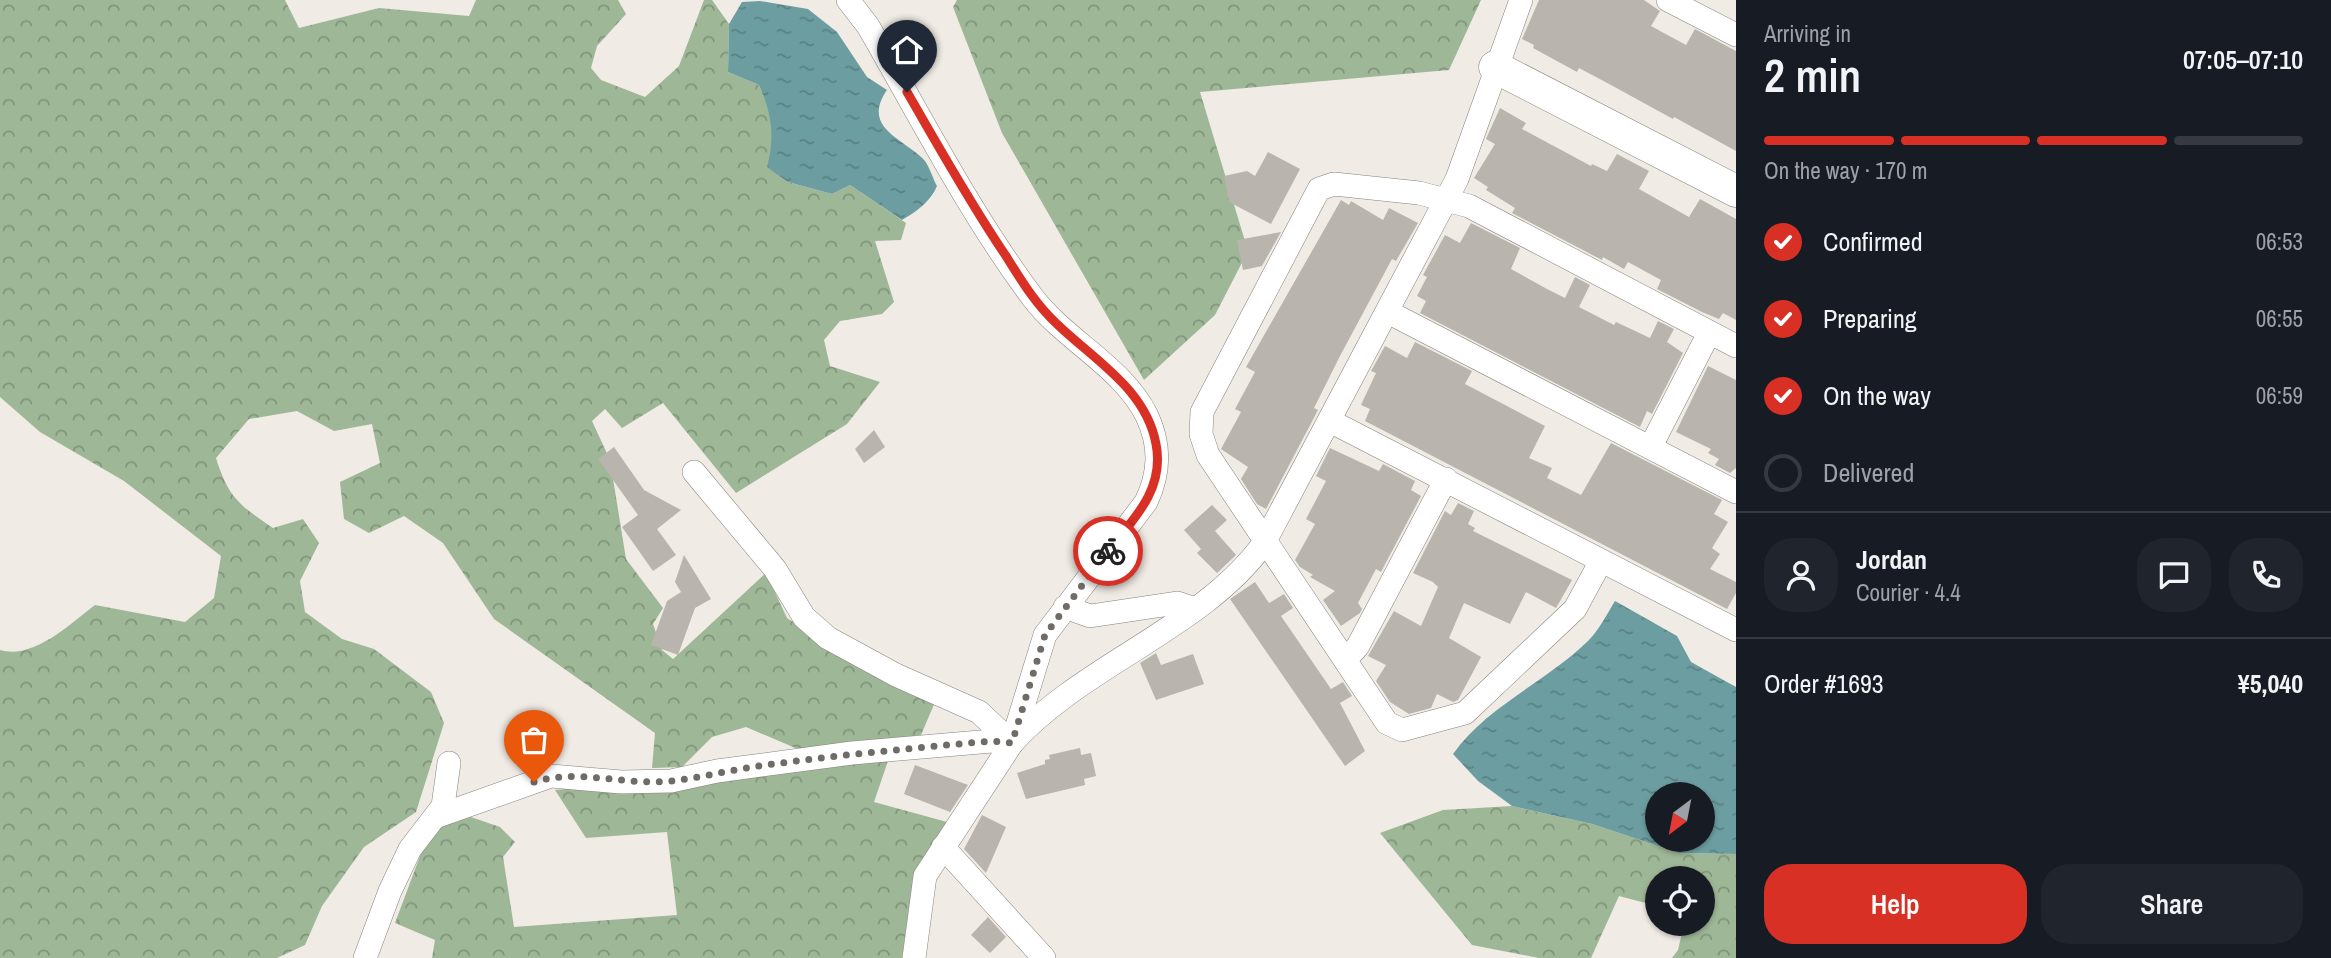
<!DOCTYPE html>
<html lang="en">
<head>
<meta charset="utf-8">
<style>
	body { margin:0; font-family:"Archivo Narrow",sans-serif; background:#20242c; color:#f1f3f6; height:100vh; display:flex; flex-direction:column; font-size:26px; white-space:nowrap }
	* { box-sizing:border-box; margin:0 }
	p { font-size:23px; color:#9ea1a6 }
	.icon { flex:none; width:38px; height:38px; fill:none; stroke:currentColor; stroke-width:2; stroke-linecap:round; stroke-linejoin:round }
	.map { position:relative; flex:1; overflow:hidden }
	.drawer { display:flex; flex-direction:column; background:#171b24; width:595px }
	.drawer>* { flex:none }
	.needle { width:46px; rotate:212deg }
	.controls { position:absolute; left:1645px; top:782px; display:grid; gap:14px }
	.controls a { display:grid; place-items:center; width:70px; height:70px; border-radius:50%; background:#171b24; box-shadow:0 2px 5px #0004; font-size:35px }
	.pin { position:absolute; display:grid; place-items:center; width:60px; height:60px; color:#fff; margin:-72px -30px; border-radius:50% 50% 50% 0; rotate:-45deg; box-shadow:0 0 7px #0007 }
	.pin .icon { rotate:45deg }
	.courier { position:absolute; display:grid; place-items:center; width:70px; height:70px; margin:-35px; border:5px solid #d93025; border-radius:50%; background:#fff; color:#222; box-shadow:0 2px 9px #0007 }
	.summary em { font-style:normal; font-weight:600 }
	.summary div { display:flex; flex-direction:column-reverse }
	.summary { display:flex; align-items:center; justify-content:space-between; height:119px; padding:0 28px }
	h1 { font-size:46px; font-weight:600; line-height:52px }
	.bar { display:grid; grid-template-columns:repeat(4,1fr); gap:10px 7px; align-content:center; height:84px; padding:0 28px }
	.bar i { height:9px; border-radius:5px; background:#363941 }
	.bar .current { background:#d93025 }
	.bar p { grid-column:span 4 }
	.line { display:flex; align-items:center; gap:18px; padding:0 28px; border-top:2px solid #363941 }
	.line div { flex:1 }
	.round { display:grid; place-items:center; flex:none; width:74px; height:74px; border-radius:28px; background:#20242c }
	ol { padding:0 28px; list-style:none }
	li { display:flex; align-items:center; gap:21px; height:77px }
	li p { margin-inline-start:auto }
	li .icon { padding:7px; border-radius:50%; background:#d93025; color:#fff; stroke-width:4 }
	li:last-child { color:#9ea1a6 }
	li i { width:38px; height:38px; border:4px solid #363941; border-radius:50% }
	.action { display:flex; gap:14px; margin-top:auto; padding:14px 28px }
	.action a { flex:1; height:80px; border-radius:28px; background:#d93025; color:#fff; font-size:28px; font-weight:600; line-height:80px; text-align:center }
	.action a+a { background:#20242c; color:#f1f3f6 }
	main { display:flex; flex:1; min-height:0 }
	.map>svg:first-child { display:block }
</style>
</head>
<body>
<main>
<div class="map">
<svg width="1736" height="958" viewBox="0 0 1736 958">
	<defs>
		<pattern id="forest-crowns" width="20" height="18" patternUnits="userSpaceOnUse" patternTransform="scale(1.75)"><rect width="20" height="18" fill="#9eb796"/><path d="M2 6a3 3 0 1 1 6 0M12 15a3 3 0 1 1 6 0" fill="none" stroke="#81957a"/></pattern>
		<pattern id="water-ripples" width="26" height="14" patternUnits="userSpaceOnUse" patternTransform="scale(1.75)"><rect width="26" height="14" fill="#6c9ea1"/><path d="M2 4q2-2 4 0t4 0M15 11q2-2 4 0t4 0" fill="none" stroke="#598183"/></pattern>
	</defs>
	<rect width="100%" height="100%" fill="#f0ebe4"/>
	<g fill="url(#forest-crowns)">
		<path d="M0,0H285L299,28L379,8L469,16L476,0H618L626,14L597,46L591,68L601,80L645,97L679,66L704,0H712L729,24L728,72L759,85L770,111L773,144L788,182L832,194L850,185L906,223L901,240L875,241L894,302L882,314L840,321L824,340L830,366L880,382L847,424L736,493L663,403L622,428L605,409L592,421L610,460L626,559L663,608L653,624L662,650L673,659L766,573L787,618L851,659L935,702L921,735L800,750L746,727L712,737L682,767L652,768L655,733L494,619L443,543L404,516L369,533L344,519L340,482L380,463L372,424L334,431L297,411L249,419L216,458C228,497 239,505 273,528L303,519L319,543L300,581L305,612L342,639L374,649L431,692L444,723L416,812L364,847L322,906L305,945L277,958H0V650C33,660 70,624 95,605L185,622L214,598L221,556L124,481L40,432L0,397Z"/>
		<path d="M957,0H1481L1449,70L1200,92L1248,251L1215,315L1144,380L1002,133L953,7Z"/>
		<path d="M889,758L874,802L947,822L914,872L902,958H432L435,940L395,923L429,832L465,815L500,827L515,842L503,857L514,927L677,915L667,832L586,838L555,790Z"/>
		<path d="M1512,806L1592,824L1679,853L1736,854V958H1672L1678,950L1684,924H1703V878H1657V906L1619,896L1591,958H1539L1472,945L1380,833L1443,810Z"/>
	</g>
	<g fill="url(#water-ripples)" fill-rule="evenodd">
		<path d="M760,1L808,9L837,32L867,77L887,90C860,129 906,139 925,161C930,168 933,179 937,186C931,201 916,212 902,220L850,185L832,194L788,182L767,167C775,137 772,114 759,85L728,72L729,24L742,2Z"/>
		<path d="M1615,601L1677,636L1691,662L1736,687V854L1679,853L1592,824L1512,806L1478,781L1453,754C1487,706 1546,682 1588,641C1599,630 1607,614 1615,601ZM1657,794H1703V840H1657Z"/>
	</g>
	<g fill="#b9b4ae">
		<path d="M1539,0H1644L1660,11L1651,26L1686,45L1695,29L1736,51V151L1674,117L1673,119L1611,85L1579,68L1577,72L1533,48L1534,45L1522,39Z"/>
		<path d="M1500,108L1526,123L1522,129L1591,166L1592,164L1607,171L1617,154L1649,171L1639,189L1689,217L1700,199L1736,219V320L1723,313L1719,319L1702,312L1657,289L1661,280L1628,262L1624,269L1603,257L1602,260L1512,213L1515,208L1486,190L1488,187L1474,178L1495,144L1486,139Z"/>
		<path d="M1268,152L1300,169L1271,224L1229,202L1224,176L1247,171L1255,176Z"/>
		<path d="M1341,200L1349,205L1351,201L1383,220L1389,208L1418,223L1396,261L1392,259L1340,356L1314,408L1318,410L1266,509L1257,504L1241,479L1248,467L1221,449L1241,412L1235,409L1255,372L1246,367Z"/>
		<path d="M1471,223L1520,248L1511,269L1547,289L1565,298L1575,277L1590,285L1579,307L1614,325L1616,322L1650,338L1658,321L1674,329L1667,342L1683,353L1652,414L1647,411L1640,427L1420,313L1426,301L1417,296L1427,277L1423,275L1445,235L1460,243Z"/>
		<path d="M1281,232L1262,266L1243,270L1237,240Z"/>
		<path d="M1415,342L1472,371L1465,384L1545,426L1529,458L1552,468L1547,478L1581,495L1611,443L1722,500L1714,514L1728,522L1712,548L1720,554L1710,569L1736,582V593L1727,609L1365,421L1370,409L1361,405L1376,373L1371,371L1385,346L1407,358Z"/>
		<path d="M1708,366L1736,380V468L1730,473L1715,465L1719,459L1708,453L1711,449L1676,432Z"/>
		<path d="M874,430L885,447L864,463L855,449Z"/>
		<path d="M614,447L644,490L681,510L657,529L676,555L653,571L622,527L638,515L598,459Z"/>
		<path d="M1330,448L1379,471L1383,464L1415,481L1411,490L1421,496L1381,572L1376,569L1358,603L1362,609L1360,613L1341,626L1323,600L1335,591L1310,577L1313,575L1300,567L1295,560L1315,524L1306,519L1326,481L1316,476Z"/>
		<path d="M1458,503L1474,511L1468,524L1475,528L1473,531L1572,580L1556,608L1526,592L1510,624L1464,603L1449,638L1481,657L1458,700L1453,702L1437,694L1431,708L1409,714L1390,702L1376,681L1386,665L1368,656L1394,611L1421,626L1438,587L1433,582L1413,573L1445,511L1451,515Z"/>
		<path d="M1212,505L1227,520L1215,531L1236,555L1217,573L1197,553L1201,549L1184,530Z"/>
		<path d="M684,555L711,599L695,608L678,655L651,645L667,601L681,592L675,582Z"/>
		<path d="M1255,582L1269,603L1284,594L1293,608L1281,616L1331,689L1343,682L1352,696L1340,703L1365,751L1345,766L1230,599Z"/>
		<path d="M1156,653L1161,665L1193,654L1204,684L1156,700L1140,663Z"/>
		<path d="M1080,748L1081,755L1091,753L1096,776L1084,779L1085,785L1026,799L1017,773L1045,764V760L1050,759L1049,755Z"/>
		<path d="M915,765L968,785L950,812L904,794Z"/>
		<path d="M982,815L1006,827L986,873L964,849Z"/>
		<path d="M988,917L1006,937L990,953L971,935Z"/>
	</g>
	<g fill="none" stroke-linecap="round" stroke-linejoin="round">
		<defs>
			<g id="street">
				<path d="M848,0L868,26C921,117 970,214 1033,298C1066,341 1123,367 1147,416C1161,446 1160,473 1146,502L1045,635L1013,739"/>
				<path d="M1668,0L1736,35"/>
				<path d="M1388,312L1736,492"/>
				<path d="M1330,421L1736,630"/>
				<path d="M1651,446L1709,333"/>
				<path d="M694,472L775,569L804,617L828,638L896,675L979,712L1012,743"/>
				<path d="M1601,561L1575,609L1465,713L1402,730L1387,723L1208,455L1201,434L1202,412L1319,189L1334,184L1419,193L1469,206L1736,346"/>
				<path d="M1065,607L1090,616L1177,603L1195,609"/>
				<path d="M1346,659L1358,646L1446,479"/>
				<path d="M438,816L551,776L621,782L671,781L717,771L852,753L992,741L1012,743"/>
				<path d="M943,847L1044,958"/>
				<path d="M365,958L390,891L410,849L443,806L449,763"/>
				<path d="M914,958L925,876L1012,743C1082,665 1203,628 1264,543L1457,179L1521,0"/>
			</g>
			<path id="secondary" d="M1495,67L1736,191"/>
		</defs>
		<use href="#street" stroke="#87827d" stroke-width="24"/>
		<use href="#secondary" stroke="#87827d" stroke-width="33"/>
		<use href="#street" stroke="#fff" stroke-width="23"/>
		<use href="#secondary" stroke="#fff" stroke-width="32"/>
	</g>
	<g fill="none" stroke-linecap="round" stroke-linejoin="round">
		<path stroke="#6f6c68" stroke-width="7" stroke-dasharray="0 12.6" d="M534,782C578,768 625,786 671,781C700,778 730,770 759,766C837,755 914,748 992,741L1012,743L1045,635L1108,551"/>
		<path stroke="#d93025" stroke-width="9" d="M907,92C939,147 970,203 1006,256C1021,280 1036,305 1057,324C1094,360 1146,389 1156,444C1165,489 1134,519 1108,551"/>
	</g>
</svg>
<div class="controls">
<a><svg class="needle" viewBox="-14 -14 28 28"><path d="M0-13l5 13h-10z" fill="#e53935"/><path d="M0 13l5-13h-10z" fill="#9ea1a6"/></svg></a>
<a><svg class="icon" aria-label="locate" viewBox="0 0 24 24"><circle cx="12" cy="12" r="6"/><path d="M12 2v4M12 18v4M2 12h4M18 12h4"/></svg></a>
</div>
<div class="pin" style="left:534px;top:782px;background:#ea580c"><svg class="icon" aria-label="bag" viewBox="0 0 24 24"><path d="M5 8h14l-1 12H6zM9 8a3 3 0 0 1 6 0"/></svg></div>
<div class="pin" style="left:907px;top:92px;background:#1f2937"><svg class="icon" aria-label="home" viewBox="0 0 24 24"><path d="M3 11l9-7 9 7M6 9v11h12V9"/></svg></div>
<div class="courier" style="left:1108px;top:551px"><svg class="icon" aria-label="bike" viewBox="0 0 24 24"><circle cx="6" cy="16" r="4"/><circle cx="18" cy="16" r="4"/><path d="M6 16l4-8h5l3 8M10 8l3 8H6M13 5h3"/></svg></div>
</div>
<section class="drawer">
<div class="summary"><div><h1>2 min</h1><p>Arriving in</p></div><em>07:05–07:10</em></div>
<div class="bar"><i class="current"></i><i class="current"></i><i class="current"></i><i></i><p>On the way · 170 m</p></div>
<ol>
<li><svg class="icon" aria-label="check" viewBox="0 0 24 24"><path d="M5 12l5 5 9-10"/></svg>Confirmed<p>06:53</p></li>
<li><svg class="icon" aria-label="check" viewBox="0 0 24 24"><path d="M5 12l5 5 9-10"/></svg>Preparing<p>06:55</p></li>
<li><svg class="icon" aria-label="check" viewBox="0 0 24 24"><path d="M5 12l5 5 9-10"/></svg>On the way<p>06:59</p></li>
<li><i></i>Delivered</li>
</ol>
<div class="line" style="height:126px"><a class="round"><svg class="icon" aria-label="person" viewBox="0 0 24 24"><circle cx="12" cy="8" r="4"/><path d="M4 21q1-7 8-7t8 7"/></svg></a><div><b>Jordan</b><p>Courier · 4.4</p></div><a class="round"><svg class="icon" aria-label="chat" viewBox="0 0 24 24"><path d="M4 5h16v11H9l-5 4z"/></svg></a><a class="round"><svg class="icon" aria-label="phone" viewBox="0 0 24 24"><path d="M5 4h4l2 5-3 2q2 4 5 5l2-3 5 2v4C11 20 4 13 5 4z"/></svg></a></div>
<div class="line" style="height:91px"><div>Order #1693</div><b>¥5,040</b></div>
<div class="action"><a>Help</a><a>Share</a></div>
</section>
</main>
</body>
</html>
